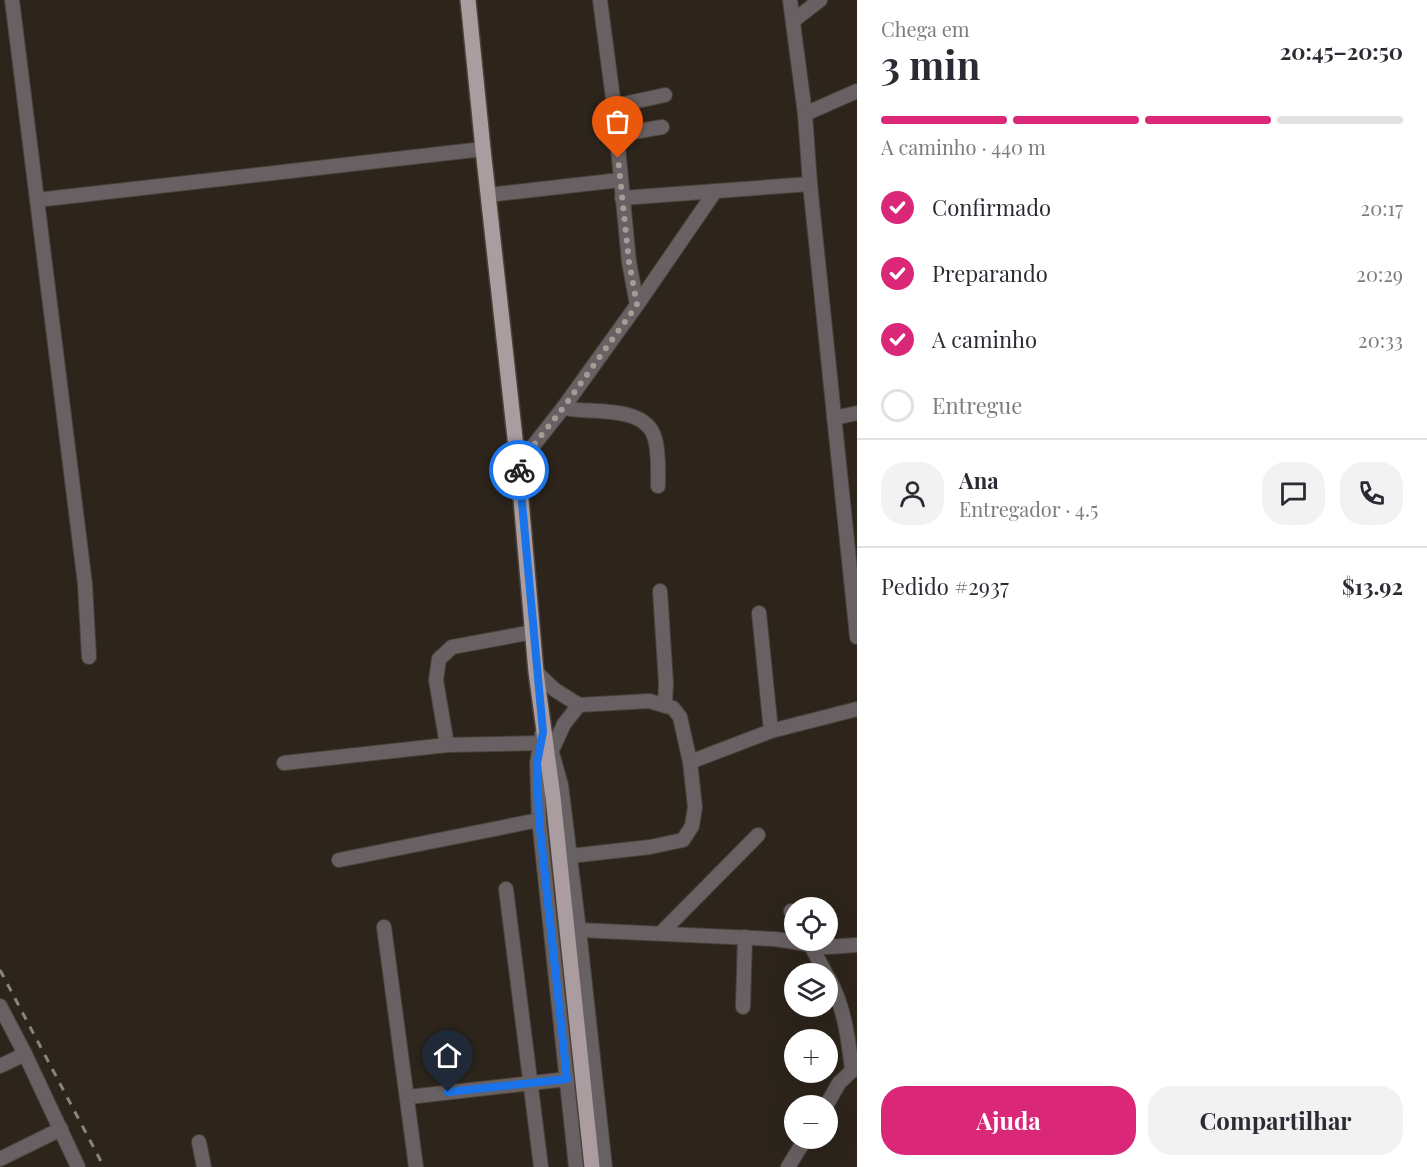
<!DOCTYPE html>
<html lang="pt">
<head>
<meta charset="utf-8">
<style>
	body { margin:0; font-family:"Playfair Display",serif; background:#f2f2f3; color:#2b2b33; height:100vh; display:flex; flex-direction:column; font-size:22px; white-space:nowrap }
	* { box-sizing:border-box; margin:0 }
	p { font-size:20px; color:#7c7c81 }
	.icon { flex:none; width:33px; height:33px; fill:none; stroke:currentColor; stroke-width:2; stroke-linecap:round; stroke-linejoin:round }
	.map { position:relative; flex:1; overflow:hidden }
	.drawer { display:flex; flex-direction:column; background:#fff; width:570px }
	.drawer>* { flex:none }
	.tools { position:absolute; left:784px; top:897px; display:grid; gap:12px }
	.tools a { display:grid; place-items:center; width:54px; height:54px; border-radius:50%; background:#fff; box-shadow:0 6px 24px #0002; font-size:30px }
	.pin { position:absolute; display:grid; place-items:center; width:51px; height:51px; color:#fff; margin:-62px -26px; border-radius:50% 50% 50% 0; rotate:-45deg; box-shadow:0 0 6px #0007 }
	.pin .icon { rotate:45deg }
	.courier { position:absolute; display:grid; place-items:center; width:60px; height:60px; margin:-30px; border:4px solid #1a73e8; border-radius:50%; background:#fff; color:#222; box-shadow:0 2px 8px #0007 }
	.overview em { font-style:normal; font-weight:700 }
	.overview div { display:flex; flex-direction:column-reverse }
	.overview { display:flex; align-items:center; justify-content:space-between; height:102px; padding:0 24px }
	h1 { font-size:39px; font-weight:700; line-height:45px }
	.bar { display:grid; grid-template-columns:repeat(4,1fr); gap:9px 6px; align-content:center; height:72px; padding:0 24px }
	.bar i { height:8px; border-radius:4px; background:#e1e1e2 }
	.bar .selected { background:#db2777 }
	.bar p { grid-column:span 4 }
	.line { display:flex; align-items:center; gap:15px; padding:0 24px; border-top:2px solid #e1e1e2 }
	.line div { flex:1 }
	.round { display:grid; place-items:center; flex:none; width:63px; height:63px; border-radius:24px; background:#f2f2f3 }
	ol { padding:0 24px; list-style:none }
	li { display:flex; align-items:center; gap:18px; height:66px }
	li p { margin-inline-start:auto }
	li .icon { padding:6px; border-radius:50%; background:#db2777; color:#fff; stroke-width:4 }
	li:last-child { color:#7c7c81 }
	li i { width:33px; height:33px; border:3px solid #e1e1e2; border-radius:50% }
	.primary-button { display:flex; gap:12px; margin-top:auto; padding:12px 24px }
	.primary-button a { flex:1; height:69px; border-radius:24px; background:#db2777; color:#fff; font-size:24px; font-weight:700; line-height:69px; text-align:center }
	.primary-button a+a { background:#f2f2f3; color:#2b2b33 }
	main { display:flex; flex:1; min-height:0 }
	.map>svg:first-child { display:block }
</style>
</head>
<body>
<main>
<div class="map">
<svg width="857" height="1167" viewBox="0 0 857 1167">
	<rect width="100%" height="100%" fill="#2d251c"/>
	<g fill="none" stroke-linecap="round" stroke-linejoin="round">
		<defs>
			<g id="minor">
				<path d="M12,0L85,584L89,657"/>
				<path d="M790,0L805,114L810,184L857,637"/>
				<path d="M793,21L820,0"/>
				<path d="M614,106L665,95"/>
				<path d="M805,114L857,91"/>
				<path d="M616,135L662,127"/>
				<path d="M488,195L620,180"/>
				<path d="M622,198L810,184"/>
				<path d="M37,200L483,149"/>
				<path d="M637,305L714,193"/>
				<path d="M563,408C591,414 646,404 655,439C659,454 658,471 658,486"/>
				<path d="M834,418L857,413"/>
				<path d="M518,465L563,408L637,305L629,262L614,106L600,0"/>
				<path d="M660,591L666,683L665,704"/>
				<path d="M759,613L771,731"/>
				<path d="M536,672L555,690L579,705L649,701L673,708L680,717L690,762L695,807L692,826L683,840L650,847L570,856"/>
				<path d="M542,734L537,763L539,820L576,1167"/>
				<path d="M447,745L436,680L439,659L452,647L533,632"/>
				<path d="M552,750L564,724L579,705"/>
				<path d="M552,753L561,785L579,930L605,1167"/>
				<path d="M690,762L771,731L857,709"/>
				<path d="M284,763L447,745L540,743"/>
				<path d="M339,860L539,820"/>
				<path d="M506,889L541,1167"/>
				<path d="M791,911L795,919"/>
				<path d="M384,927L416,1167"/>
				<path d="M579,930L775,939L827,947L857,945"/>
				<path d="M661,933L758,835"/>
				<path d="M808,940L826,974"/>
				<path d="M828,977C844,1005 848,1037 852,1069"/>
				<path d="M0,1006L25,1054L78,1167"/>
				<path d="M743,1007L745,937"/>
				<path d="M0,1066L25,1054"/>
				<path d="M408,1097L567,1079"/>
				<path d="M826,1106L839,1083L857,1066"/>
				<path d="M199,1142L204,1167"/>
				<path d="M0,1159L61,1129"/>
				<path d="M788,1167L806,1138"/>
			</g>
			<path id="major" d="M468,0L483,149L518,465L536,672L553,797L592,1167"/>
		</defs>
		<use href="#minor" stroke="#4a423a" stroke-width="16"/>
		<use href="#major" stroke="#4a423a" stroke-width="18"/>
		<use href="#minor" stroke="#686163" stroke-width="14"/>
		<use href="#major" stroke="#aa9c9f" stroke-width="15"/>
		<path stroke="#8a847d" stroke-width="3" stroke-dasharray="8 8" stroke-linecap="butt" d="M0,970L104,1167"/>
	</g>
	<g fill="none" stroke-linecap="round" stroke-linejoin="round">
		<path stroke="#a39d96" stroke-width="6" stroke-dasharray="0 10.8" d="M519,470L518,465L563,408L637,305L629,262L618,158"/>
		<path stroke="#1a73e8" stroke-width="8" d="M448,1092L567,1079L539,820L537,763L543,732L519,470"/>
	</g>
</svg>
<div class="tools">
<a><svg class="icon" aria-label="locate" viewBox="0 0 24 24"><circle cx="12" cy="12" r="6"/><path d="M12 2v4M12 18v4M2 12h4M18 12h4"/></svg></a>
<a><svg class="icon" aria-label="layers" viewBox="0 0 24 24"><path d="M12 4l9 5-9 5-9-5zM3 14l9 5 9-5"/></svg></a>
<a>+</a>
<a>−</a>
</div>
<div class="pin" style="left:618px;top:158px;background:#ea580c"><svg class="icon" aria-label="bag" viewBox="0 0 24 24"><path d="M5 8h14l-1 12H6zM9 8a3 3 0 0 1 6 0"/></svg></div>
<div class="pin" style="left:448px;top:1092px;background:#1f2937"><svg class="icon" aria-label="home" viewBox="0 0 24 24"><path d="M3 11l9-7 9 7M6 9v11h12V9"/></svg></div>
<div class="courier" style="left:519px;top:470px"><svg class="icon" aria-label="bike" viewBox="0 0 24 24"><circle cx="6" cy="16" r="4"/><circle cx="18" cy="16" r="4"/><path d="M6 16l4-8h5l3 8M10 8l3 8H6M13 5h3"/></svg></div>
</div>
<section class="drawer">
<div class="overview"><div><h1>3 min</h1><p>Chega em</p></div><em>20:45–20:50</em></div>
<div class="bar"><i class="selected"></i><i class="selected"></i><i class="selected"></i><i></i><p>A caminho · 440 m</p></div>
<ol>
<li><svg class="icon" aria-label="check" viewBox="0 0 24 24"><path d="M5 12l5 5 9-10"/></svg>Confirmado<p>20:17</p></li>
<li><svg class="icon" aria-label="check" viewBox="0 0 24 24"><path d="M5 12l5 5 9-10"/></svg>Preparando<p>20:29</p></li>
<li><svg class="icon" aria-label="check" viewBox="0 0 24 24"><path d="M5 12l5 5 9-10"/></svg>A caminho<p>20:33</p></li>
<li><i></i>Entregue</li>
</ol>
<div class="line" style="height:108px"><a class="round"><svg class="icon" aria-label="person" viewBox="0 0 24 24"><circle cx="12" cy="8" r="4"/><path d="M4 21q1-7 8-7t8 7"/></svg></a><div><b>Ana</b><p>Entregador · 4.5</p></div><a class="round"><svg class="icon" aria-label="chat" viewBox="0 0 24 24"><path d="M4 5h16v11H9l-5 4z"/></svg></a><a class="round"><svg class="icon" aria-label="phone" viewBox="0 0 24 24"><path d="M5 4h4l2 5-3 2q2 4 5 5l2-3 5 2v4C11 20 4 13 5 4z"/></svg></a></div>
<div class="line" style="height:78px"><div>Pedido #2937</div><b>$13.92</b></div>
<div class="primary-button"><a>Ajuda</a><a>Compartilhar</a></div>
</section>
</main>
</body>
</html>
